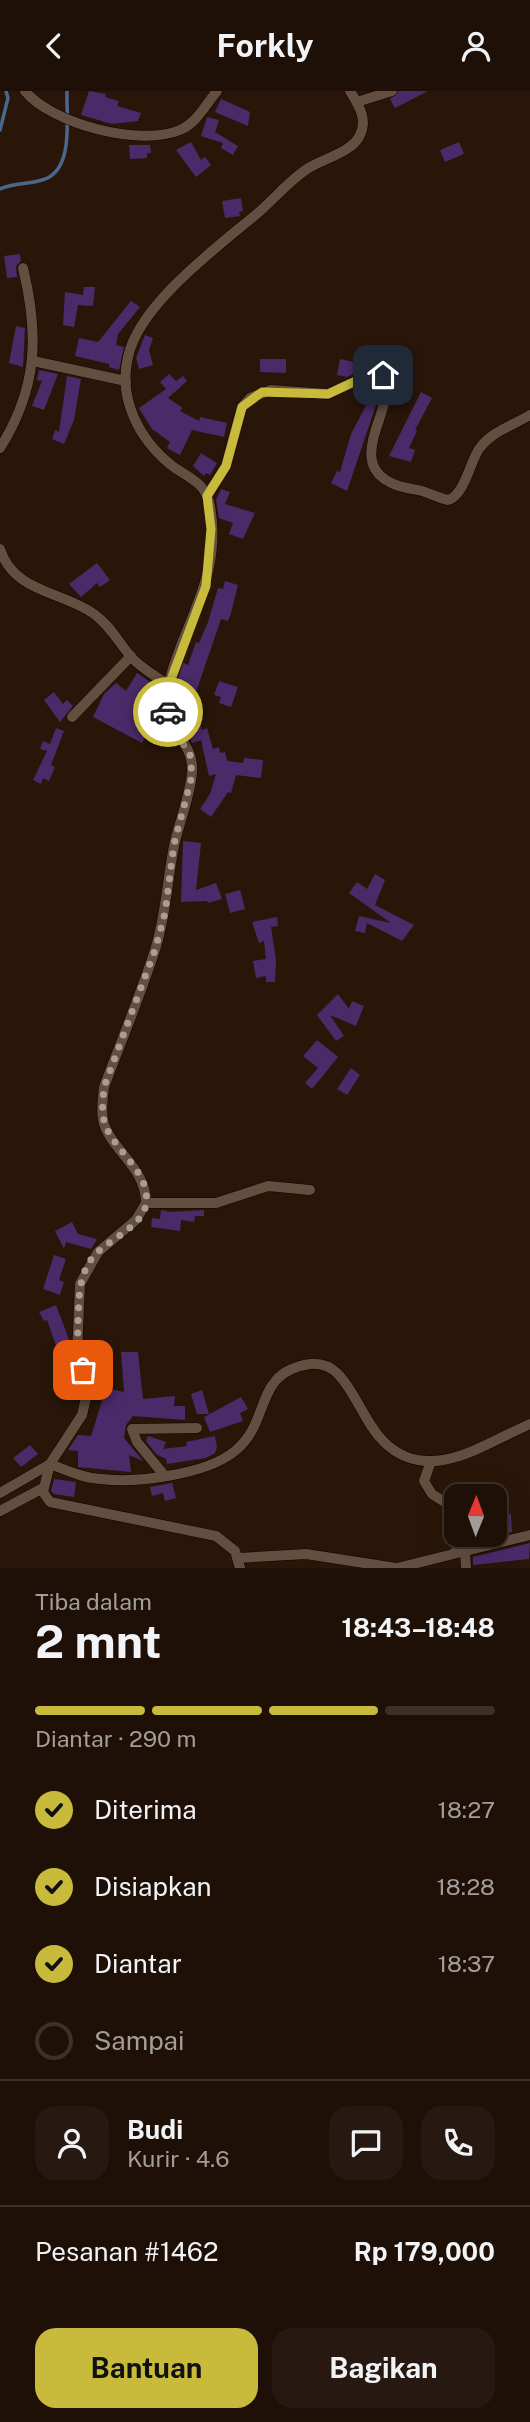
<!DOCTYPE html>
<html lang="id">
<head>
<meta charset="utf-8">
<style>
	body { margin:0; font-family:"Public Sans",sans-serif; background:#271911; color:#f1f3f6; height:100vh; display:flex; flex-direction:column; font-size:26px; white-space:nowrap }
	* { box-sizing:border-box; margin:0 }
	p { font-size:23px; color:#a19d9b }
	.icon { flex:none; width:38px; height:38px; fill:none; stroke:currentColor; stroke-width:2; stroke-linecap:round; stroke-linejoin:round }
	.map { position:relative; height:1477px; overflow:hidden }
	.sheet { display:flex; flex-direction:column; background:#1f1007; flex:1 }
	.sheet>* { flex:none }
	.needle { width:46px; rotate:1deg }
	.controls { position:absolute; left:444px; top:1393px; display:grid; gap:14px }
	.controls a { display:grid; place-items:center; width:63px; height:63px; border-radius:14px; background:#1f1007; box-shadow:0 7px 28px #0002,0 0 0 2px #3c3028; font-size:35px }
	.pin { position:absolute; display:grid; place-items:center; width:60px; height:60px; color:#fff; margin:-30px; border-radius:14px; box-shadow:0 4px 10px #0006 }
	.courier { position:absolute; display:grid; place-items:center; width:70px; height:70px; margin:-35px; border:5px solid #c8bb3b; border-radius:50%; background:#fff; color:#222; box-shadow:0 2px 9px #0007 }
	.overview em { font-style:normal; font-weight:700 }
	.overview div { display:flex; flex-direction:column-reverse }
	.overview { display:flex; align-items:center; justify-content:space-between; height:119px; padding:0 35px }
	h1 { font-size:46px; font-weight:700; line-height:52px }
	.bar { display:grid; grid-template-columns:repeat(4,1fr); gap:10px 7px; align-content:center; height:84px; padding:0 35px }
	.bar i { height:9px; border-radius:5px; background:#3c3028 }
	.bar .current { background:#c8bb3b }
	.bar p { grid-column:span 4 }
	.line { display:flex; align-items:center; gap:18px; padding:0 35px; border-top:2px solid #3c3028 }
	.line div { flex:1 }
	.round { display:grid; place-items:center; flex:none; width:74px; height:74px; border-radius:21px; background:#271911 }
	ol { padding:0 35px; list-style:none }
	li { display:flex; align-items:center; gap:21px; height:77px }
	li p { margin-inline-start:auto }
	li .icon { padding:7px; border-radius:50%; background:#c8bb3b; color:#111; stroke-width:4 }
	li:last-child { color:#a19d9b }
	li i { width:38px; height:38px; border:4px solid #3c3028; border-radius:50% }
	.cta { display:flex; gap:14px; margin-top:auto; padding:14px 35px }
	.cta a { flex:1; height:80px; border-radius:21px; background:#c8bb3b; color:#111; font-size:28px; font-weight:700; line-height:80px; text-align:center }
	.cta a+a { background:#271911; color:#f1f3f6 }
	header { display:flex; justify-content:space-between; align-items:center; height:91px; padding:0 35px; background:#1f1007; font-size:32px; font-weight:700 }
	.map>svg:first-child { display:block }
</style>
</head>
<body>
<header><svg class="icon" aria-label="back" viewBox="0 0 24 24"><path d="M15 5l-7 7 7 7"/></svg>Forkly<svg class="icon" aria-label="person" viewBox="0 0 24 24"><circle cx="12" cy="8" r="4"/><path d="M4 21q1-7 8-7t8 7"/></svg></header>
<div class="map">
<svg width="530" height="1477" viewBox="0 0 530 1477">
	<rect width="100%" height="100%" fill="#291609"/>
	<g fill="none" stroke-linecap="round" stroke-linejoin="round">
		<g stroke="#4b678c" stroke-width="3.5">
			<path d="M0,39L8,7L6,0"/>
			<path d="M0,98C16,91 27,94 42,89C75,80 66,26 67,0"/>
		</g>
	</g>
	<g fill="#4b2a6a">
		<path d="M89,0L106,3L105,6L119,10L117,15L141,22L138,30L112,33L81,24Z"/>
		<path d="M399,0H428L395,17L390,8Z"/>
		<path d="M221,8L250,21L248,35L215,21Z"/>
		<path d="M207,26L219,29L215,41L238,55L233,64L221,57L223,52L201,45Z"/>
		<path d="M191,51L201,69L205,66L211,74L196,86L176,59Z"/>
		<path d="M459,51L464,63L445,71L440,59Z"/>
		<path d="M129,54H150L151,62H147V67L130,68Z"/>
		<path d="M241,107L243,120L239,121L240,125L225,127L222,110Z"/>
		<path d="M20,163L21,170L16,175L17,186L7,187L4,165Z"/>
		<path d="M84,196H95L93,215L78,214L74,236L63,234L65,201L83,204Z"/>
		<path d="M131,210L140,216L118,243L116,254L124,256L119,279L109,276V273L75,265L79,247L98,251Z"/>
		<path d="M16,235L25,237L23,276L9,272Z"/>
		<path d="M145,244L153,247L149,259L153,274L139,278L136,267Z"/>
		<path d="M260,268H286V282L260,281Z"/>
		<path d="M340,268L359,272L357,281L347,286L337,284Z"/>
		<path d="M39,279L58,283L44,319L32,315L42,290L37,289Z"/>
		<path d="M169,283L176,290L183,285L187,290L168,307L183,317L180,320L199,330L200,326L227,332L224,346L192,339L180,364L167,357L170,351L152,338L139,317L166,298L160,291Z"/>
		<path d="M67,285L81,288L74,329L64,353L52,348L55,339L59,341Z"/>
		<path d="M421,301L432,307L415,339L417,340L409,357L415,359L411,371L389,365Z"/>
		<path d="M372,303L378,308L347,400L331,392L337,380L340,381L351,343Z"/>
		<path d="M201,362L217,372L210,384L206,382L204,385L193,375Z"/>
		<path d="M221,398L230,401L225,413L255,422L243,448L229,443L233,432L219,427L216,409Z"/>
		<path d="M97,472L110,489L100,496L97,492L81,506L69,493Z"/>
		<path d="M225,490L238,494L231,522L228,530L221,528L196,601L176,593L183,572L188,574L196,551L199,552L208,531L218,497L223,498Z"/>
		<path d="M137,582L153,593L148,601L159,608L160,617L147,636L150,637L142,652L93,626L104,603L116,592L126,600Z"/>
		<path d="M219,590L238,596L231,616L219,612L221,606L214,604Z"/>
		<path d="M54,601L63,613L67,609L73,615L60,631L44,609Z"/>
		<path d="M200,633L202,639L207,637L213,658L219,656L220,662L225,661L227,670L243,672L244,667L263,669L261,687L236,684L231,702L228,701L211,726L200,718L210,703L216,683L209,685L201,649L192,652L185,637Z"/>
		<path d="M56,637L64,640L51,674L55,676L49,690L43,687L41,693L33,689L47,660L40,658L43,650L50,653Z"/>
		<path d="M183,750L201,752L196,799L216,792L222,808L208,812L207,810L181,811Z"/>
		<path d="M375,783L385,789L375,814L414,834L402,850L367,832L365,842L355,840L359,825L391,832L349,802L357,791L367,798Z"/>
		<path d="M240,799L245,818L230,822L225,803Z"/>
		<path d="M277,826L278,835L271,836L276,869L275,891H266V885L256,887L253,870L266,868L264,850L259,852L252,831Z"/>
		<path d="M338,903L349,918L352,910L364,915L356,935L330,924L344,945L336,950L317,924Z"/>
		<path d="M317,949L338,966L312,998L305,992L318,977L303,965Z"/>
		<path d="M351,977L360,984L347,1004L337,998Z"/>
		<path d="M161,1119L170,1121L204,1119V1125H195L194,1131L181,1129L180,1140L151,1136L152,1127L160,1128Z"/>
		<path d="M72,1131L78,1143L97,1148L91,1158L66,1151L64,1158L55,1140Z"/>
		<path d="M54,1164L66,1168L59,1189L64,1191L60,1204L43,1198Z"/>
		<path d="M56,1214L70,1251V1262L60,1266L47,1229L44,1230L39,1221Z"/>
		<path d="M104,1255L113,1273L98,1281L88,1261Z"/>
		<path d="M121,1261H138L143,1308L175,1305L174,1315H185V1329L133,1325L126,1334L124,1347L143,1370L129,1364L131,1381L78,1376V1360L68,1359L78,1344L91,1345L106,1297L124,1301Z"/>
		<path d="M202,1299L209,1323H197L191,1303Z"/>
		<path d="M241,1306L248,1318L240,1322L243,1330L210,1341L204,1326Z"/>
		<path d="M148,1345L166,1351L163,1358L187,1355L186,1351L215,1345L217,1356L215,1362L206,1367L167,1373L166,1368L156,1363L146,1350Z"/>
		<path d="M30,1354L38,1363L21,1376L13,1367Z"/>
		<path d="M54,1388L76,1391L74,1406L54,1403L51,1400Z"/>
		<path d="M172,1392L176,1407L165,1410L163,1402L152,1405L150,1396Z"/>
		<path d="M511,1423L512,1441L483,1448V1444H495V1440H500L498,1424Z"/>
		<path d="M530,1452L529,1468L473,1474V1466Z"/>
	</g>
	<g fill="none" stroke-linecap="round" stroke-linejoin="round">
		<defs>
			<g id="street">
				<path d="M25,0C52,33 140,56 180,39C197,32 206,13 217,0"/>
				<path d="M357,11L392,0"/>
				<path d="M33,270L126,290"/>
				<path d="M0,357C38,297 39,243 23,177"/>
				<path d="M207,405L226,375L242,316L250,307L271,299L328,303L373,282L382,284C403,311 338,372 396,394C404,397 414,398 422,400C431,403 438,407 448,409C464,405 470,371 479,358C492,340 512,335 530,324"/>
				<path d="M0,458C14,502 62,500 94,523C112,536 119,553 133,568C143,578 157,586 168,594"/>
				<path d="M72,626L131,565"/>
				<path d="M146,1112H216L268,1095L310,1099"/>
				<path d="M431,1370L424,1390L432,1403L457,1419"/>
				<path d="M164,1384L137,1351L132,1338L197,1337"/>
				<path d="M0,1402L50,1373L82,1324L89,1294L77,1262L80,1193L98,1161L136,1129L146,1112C146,1075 109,1058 103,1029C101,1019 103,1006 104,996C121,951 140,905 155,859C166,825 167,790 174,755C179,731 190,707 192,681C195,648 158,637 168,595C183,531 223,487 210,415C206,391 188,387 171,374C139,348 118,308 128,266C139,213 219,155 259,121C275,107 290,89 307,78C322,68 353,61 360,44C368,28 358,13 350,0"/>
				<path d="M0,1420L43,1397"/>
				<path d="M455,1461L473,1444"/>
				<path d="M465,1461L466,1477"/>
				<path d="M238,1467L306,1463L396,1477"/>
				<path d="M240,1477L235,1460L216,1445L50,1411L43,1401L50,1373C66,1379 83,1387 101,1388C136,1392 206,1384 235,1360C272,1330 253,1281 310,1273C321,1272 330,1275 338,1283C357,1303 364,1331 384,1351C429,1395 485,1352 530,1333"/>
				<path d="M397,1477L530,1444"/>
			</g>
		</defs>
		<use href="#street" stroke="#100300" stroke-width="11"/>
		<use href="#street" stroke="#644e40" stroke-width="10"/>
	</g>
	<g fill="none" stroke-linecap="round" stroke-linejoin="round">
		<path stroke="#ac9d93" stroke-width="7" stroke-dasharray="0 12.6" d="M83,1279C75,1265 78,1248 78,1232C79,1210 78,1189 90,1170C104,1149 142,1138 146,1113C151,1081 114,1060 105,1033C101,1022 103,1008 104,996L155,859L165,822L174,753L192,685L190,663L175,641L168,621"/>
		<path stroke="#c8bb3b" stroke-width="9" d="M168,621L169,594L206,495L211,438L207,405L226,375L242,316L262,301L328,303L373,282L383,284"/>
	</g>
</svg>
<div class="controls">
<a><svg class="needle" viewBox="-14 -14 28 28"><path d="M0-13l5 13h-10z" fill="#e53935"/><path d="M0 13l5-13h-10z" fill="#a19d9b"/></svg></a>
</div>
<div class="pin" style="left:83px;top:1279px;background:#ea580c"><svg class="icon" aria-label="bag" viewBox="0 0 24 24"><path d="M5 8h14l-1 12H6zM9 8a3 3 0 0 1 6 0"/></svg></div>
<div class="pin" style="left:383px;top:284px;background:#1f2937"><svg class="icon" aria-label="home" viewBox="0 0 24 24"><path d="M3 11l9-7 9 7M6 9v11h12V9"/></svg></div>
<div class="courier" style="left:168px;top:621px"><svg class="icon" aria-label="car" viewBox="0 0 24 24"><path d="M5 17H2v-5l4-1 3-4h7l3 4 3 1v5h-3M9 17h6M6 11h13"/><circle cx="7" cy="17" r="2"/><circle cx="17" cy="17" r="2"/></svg></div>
</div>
<section class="sheet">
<div class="overview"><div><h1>2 mnt</h1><p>Tiba dalam</p></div><em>18:43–18:48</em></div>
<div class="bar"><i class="current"></i><i class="current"></i><i class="current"></i><i></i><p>Diantar · 290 m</p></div>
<ol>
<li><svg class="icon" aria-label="check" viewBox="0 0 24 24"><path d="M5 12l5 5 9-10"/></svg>Diterima<p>18:27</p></li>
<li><svg class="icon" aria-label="check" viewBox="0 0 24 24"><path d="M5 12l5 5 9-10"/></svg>Disiapkan<p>18:28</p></li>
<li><svg class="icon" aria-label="check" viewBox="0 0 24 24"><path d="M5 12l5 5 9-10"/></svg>Diantar<p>18:37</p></li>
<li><i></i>Sampai</li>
</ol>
<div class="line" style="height:126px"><a class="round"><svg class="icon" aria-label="person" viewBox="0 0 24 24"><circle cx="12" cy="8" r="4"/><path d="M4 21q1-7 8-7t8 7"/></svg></a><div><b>Budi</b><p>Kurir · 4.6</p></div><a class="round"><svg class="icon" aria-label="chat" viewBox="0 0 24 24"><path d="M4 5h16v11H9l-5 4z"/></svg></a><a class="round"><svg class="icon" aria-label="phone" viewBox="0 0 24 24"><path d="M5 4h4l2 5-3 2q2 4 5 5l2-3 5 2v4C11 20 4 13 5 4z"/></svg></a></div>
<div class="line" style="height:91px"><div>Pesanan #1462</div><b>Rp 179,000</b></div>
<div class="cta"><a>Bantuan</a><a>Bagikan</a></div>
</section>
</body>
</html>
